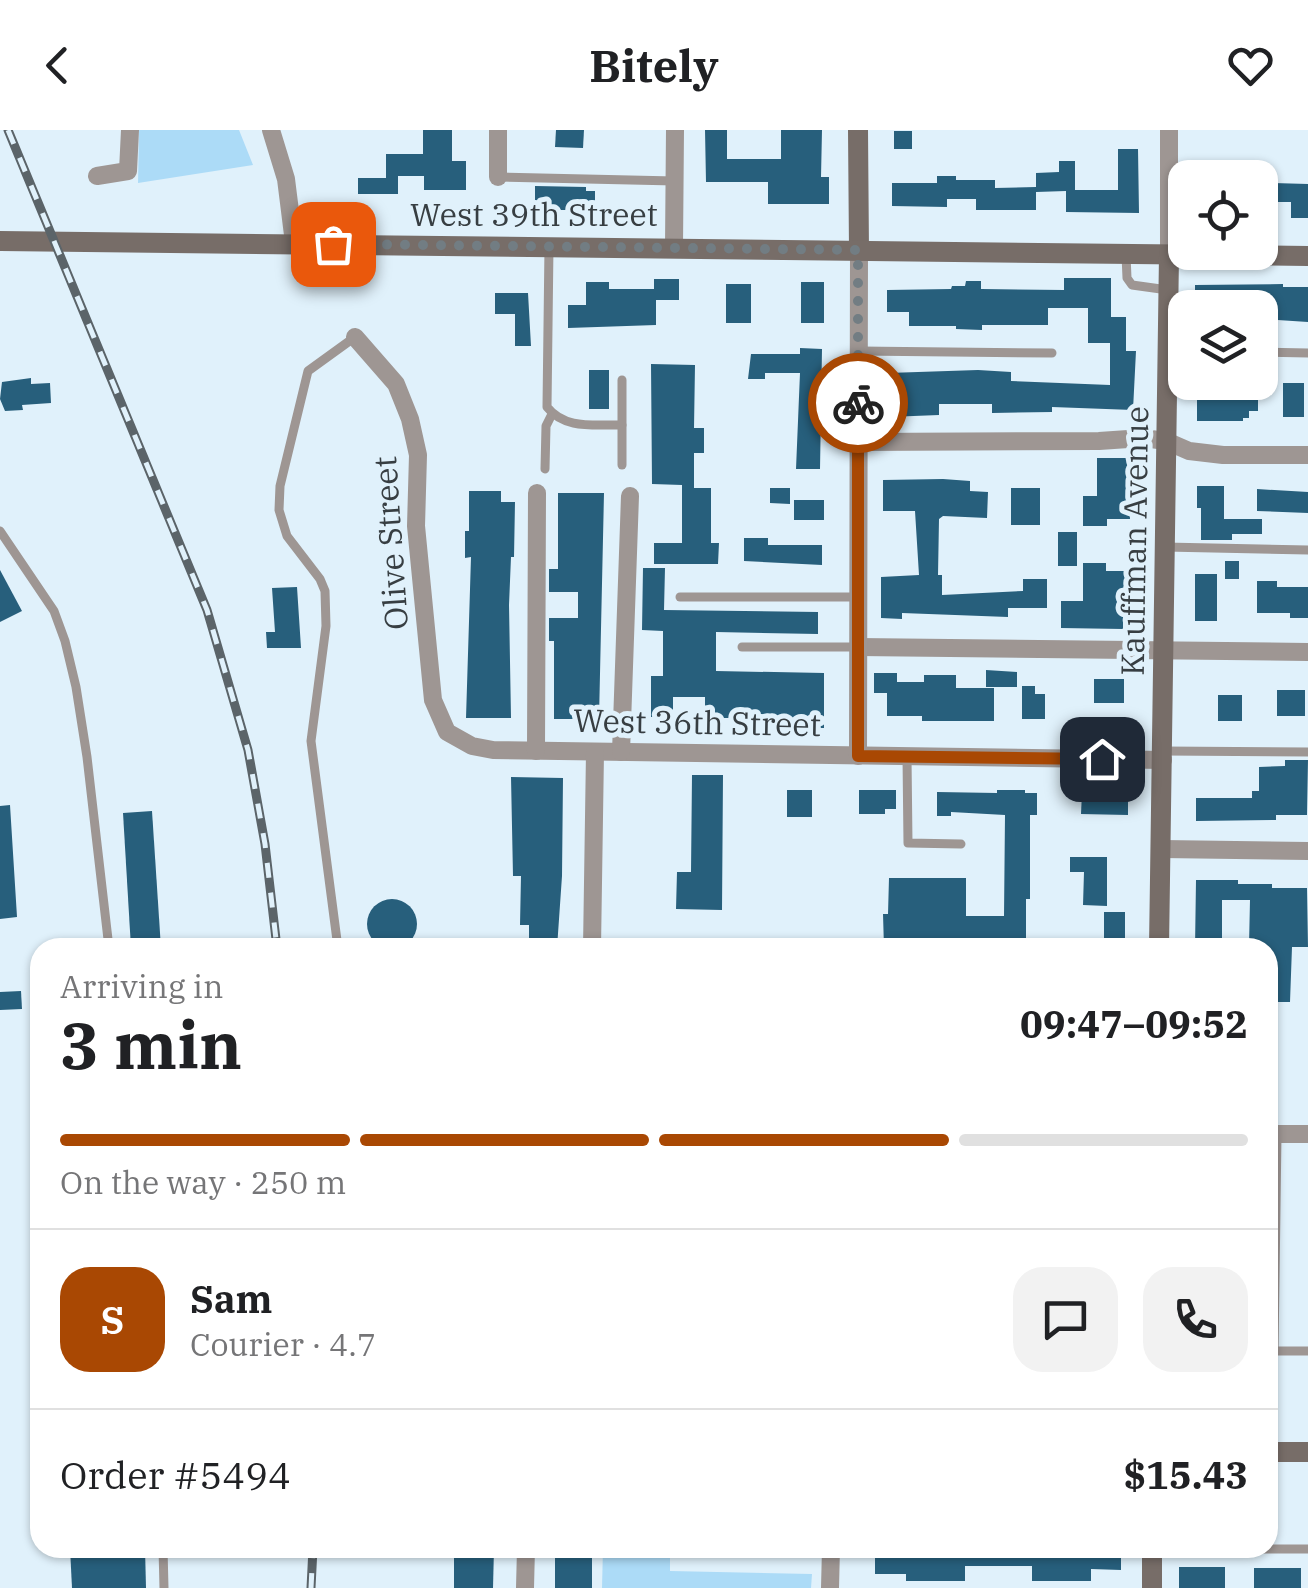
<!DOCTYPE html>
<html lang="en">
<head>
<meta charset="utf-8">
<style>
	body { margin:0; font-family:"IBM Plex Serif",serif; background:#f2f2f2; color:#202124; height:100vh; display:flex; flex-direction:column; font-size:38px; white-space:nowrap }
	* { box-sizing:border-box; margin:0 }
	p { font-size:32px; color:#757577 }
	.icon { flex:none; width:55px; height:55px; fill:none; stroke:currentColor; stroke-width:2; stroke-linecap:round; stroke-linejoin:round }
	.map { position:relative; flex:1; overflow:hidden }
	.side { position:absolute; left:30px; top:808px; width:1248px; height:620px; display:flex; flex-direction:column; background:#fff; border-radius:30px; box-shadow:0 2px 8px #0004 }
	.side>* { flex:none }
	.fabs { position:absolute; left:1168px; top:30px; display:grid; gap:20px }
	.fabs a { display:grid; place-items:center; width:110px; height:110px; border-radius:20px; background:#fff; box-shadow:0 2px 8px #0004; font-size:50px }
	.pin { position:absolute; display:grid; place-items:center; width:85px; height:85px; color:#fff; margin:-42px; border-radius:20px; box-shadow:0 5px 15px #0006 }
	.courier { position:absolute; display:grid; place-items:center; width:100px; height:100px; margin:-50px; border:8px solid #a94803; border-radius:50%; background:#fff; color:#222; box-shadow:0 2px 12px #0007 }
	.overview em { font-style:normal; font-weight:700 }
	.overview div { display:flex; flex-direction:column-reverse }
	.overview { display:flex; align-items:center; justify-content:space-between; height:170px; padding:0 30px }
	h1 { font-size:65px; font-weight:700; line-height:75px }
	.bar { display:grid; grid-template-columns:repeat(4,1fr); gap:15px 10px; align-content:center; height:120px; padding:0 30px }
	.bar i { height:12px; border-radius:8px; background:#e0e0e0 }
	.bar .current { background:#a94803 }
	.bar p { grid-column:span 4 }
	.line { display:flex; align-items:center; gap:25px; padding:0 30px; border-top:2px solid #e0e0e0 }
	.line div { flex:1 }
	.round { display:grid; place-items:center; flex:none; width:105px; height:105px; border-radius:30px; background:#f2f2f2 }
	header { display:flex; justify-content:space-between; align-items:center; height:130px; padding:0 30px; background:#fff; font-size:45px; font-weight:700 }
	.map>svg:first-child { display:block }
</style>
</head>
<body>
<header><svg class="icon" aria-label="back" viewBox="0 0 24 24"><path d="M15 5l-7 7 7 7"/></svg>Bitely<svg class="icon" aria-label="heart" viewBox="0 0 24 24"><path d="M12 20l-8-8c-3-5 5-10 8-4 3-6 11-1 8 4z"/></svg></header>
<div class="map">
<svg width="1308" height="1458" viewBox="0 0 1308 1458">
	<rect width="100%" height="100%" fill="#e0f1fb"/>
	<g fill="#acdbf7">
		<path d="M139,0H239L253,35L138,53Z"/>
		<path d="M603,1418H670V1441L812,1444L811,1458H602Z"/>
	</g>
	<g fill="#275f7c">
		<path d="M423,0H452V31H466V60H424V46H398V64H358V48H386V24H423Z"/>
		<path d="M556,0H584L583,18L555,17Z"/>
		<path d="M705,0H727V29H781V0H822L821,47H829V74H768V52H706Z"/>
		<rect x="894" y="1" width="18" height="18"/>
		<path d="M1118,19H1138L1139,83L1066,82V61L1036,62V43L1059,42V31H1075V60H1118Z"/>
		<path d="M937,46H956V50H995V58L1036,57V80H976V69H947V77L892,76V53H937Z"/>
		<path d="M1273,53L1308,54V88H1291V72H1273Z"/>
		<path d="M535,56L586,57V61H595V80H535Z"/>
		<path d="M1064,148H1111V187H1126V221H1136L1133,280L1052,277V282L992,283V274H939V285L888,287V243L978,240L1011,242V251L1110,255V213H1088V178H1048V195H982V200L956,199V196H909V182H887V160L951,159L952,156H965L966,151H981V159L1064,160Z"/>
		<path d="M654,149H679V170H656V195L568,198V175H586V152H609V159H654Z"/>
		<rect x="801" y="152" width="23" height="41"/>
		<rect x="726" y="154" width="25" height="39"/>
		<path d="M1283,154V157H1308V192L1262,189V178H1195V155Z"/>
		<path d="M495,163H528L531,216H515V184H495Z"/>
		<path d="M800,218L822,219L820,339H796L800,243H765V249H748L751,224H800Z"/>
		<path d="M651,234L695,235L694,298H704V323H694V358H711V413H719L718,434H654V413H682V355L652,354Z"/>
		<rect x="589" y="240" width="20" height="39"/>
		<path d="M31,248V254L50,253L51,273L22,275L23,280L5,281L0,269L2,252Z"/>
		<path d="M1197,252H1258V281H1249V288H1243V291H1197Z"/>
		<rect x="1283" y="253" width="21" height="34"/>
		<path d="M1097,328H1127L1130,389H1107V396H1083V366H1097Z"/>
		<path d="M943,349L970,351V361L988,362L987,388L943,386L939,389L938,445H942V465L1023,461V449H1047V478H1008V487L902,483V489L881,488V447L919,445L915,381H883V350Z"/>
		<path d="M1197,356H1224V389H1262V404H1232V410H1201V378H1197Z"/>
		<path d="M770,358H790V374L770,373Z"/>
		<rect x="1011" y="358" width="29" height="37"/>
		<path d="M1257,359L1308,362V383L1257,381Z"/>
		<path d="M469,361H501V372H515L514,427H511L509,475L511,588H466L471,427L465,428V401H469Z"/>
		<path d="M558,363H604L599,589H554V511H549V488H578V462H549V439H558Z"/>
		<rect x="794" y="370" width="30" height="20"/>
		<rect x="1058" y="402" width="19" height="34"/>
		<path d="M744,408H768V415H822V435L744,431Z"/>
		<rect x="1225" y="431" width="14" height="18"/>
		<path d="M1083,433H1106V441H1129V463H1123V499L1061,498V471H1083Z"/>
		<path d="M643,438H665L664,480L818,482V504L716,502V541L824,543V598H798V588H705V567H673V587H651V546H663V501L642,500Z"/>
		<path d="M0,440L22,481L0,492Z"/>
		<rect x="1195" y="444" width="22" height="47"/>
		<path d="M1257,451H1277V457H1308V488H1290V483H1257Z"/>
		<path d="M297,457L301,518H267L266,502H275L272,458Z"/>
		<path d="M986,540L1017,542V557H986Z"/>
		<path d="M874,543H897V552H924V545H956V558H994V591H922V586H887V563H874Z"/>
		<rect x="1094" y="549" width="30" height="24"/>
		<path d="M1022,556H1035V564H1045V589H1022Z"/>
		<rect x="1277" y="560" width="28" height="26"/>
		<rect x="1218" y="565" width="24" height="26"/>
		<path d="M1285,630H1308L1307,685H1276V690L1196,691V668H1252V661H1259V637L1285,636Z"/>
		<path d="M692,645H723L722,780L676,779L677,742H691Z"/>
		<path d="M511,647L563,648L562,746L557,818H529V795H520L521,746H513Z"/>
		<rect x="787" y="660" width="25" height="27"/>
		<path d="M859,660H896V679H885V684H859Z"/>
		<path d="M997,660H1025V663H1037V685H1030V769H1026V818H1004V808H906V818H884L883,784H888L889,748H966V786H1004L1005,685L951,682V686H937V662L997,663Z"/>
		<path d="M1082,662L1128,663V685L1081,684Z"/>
		<path d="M10,675L17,787L0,789V676Z"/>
		<path d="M152,681L161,818H131L123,683Z"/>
		<path d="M1070,727H1107V776L1083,775L1084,742H1070Z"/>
		<path d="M1196,750H1238V754H1272V758H1307L1308,817H1292L1290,872H1268V817L1249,816L1250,770H1222V818H1195Z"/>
		<circle cx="392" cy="794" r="25"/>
		<rect x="1104" y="782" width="21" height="36"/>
		<path d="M21,861L22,879L0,880V862Z"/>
		<path d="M70,1418H145L146,1458H72Z"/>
		<path d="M454,1418H494L493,1458H454Z"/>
		<rect x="555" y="1418" width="37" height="40"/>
		<path d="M875,1418H1121V1440L1091,1439V1451H1032V1436H965V1451H906V1444H875Z"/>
		<rect x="1179" y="1437" width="46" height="21"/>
		<rect x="1254" y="1438" width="47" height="20"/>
	</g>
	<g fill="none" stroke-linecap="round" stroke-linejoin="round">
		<g stroke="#9e9693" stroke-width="9">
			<path d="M498,47L675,51"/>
			<path d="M549,116L547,277C565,300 595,294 622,295"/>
			<path d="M1126,125L1127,148L1132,155L1168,160"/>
			<path d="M859,221L1052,223"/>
			<path d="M1260,222L1308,223"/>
			<path d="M622,250V335"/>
			<path d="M545,339L546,296L552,284"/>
			<path d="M0,401L54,481L65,511L76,557L87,627L109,818"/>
			<path d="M1165,417L1308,420"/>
			<path d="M680,467H858"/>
			<path d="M742,517H858"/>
			<path d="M1163,621L1308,622"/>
			<path d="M907,627L908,713L961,714"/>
			<path d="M338,818L311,611L326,496L325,461L320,449L287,406L279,380L280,356L308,241L355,207"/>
			<path d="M1268,1221H1308"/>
			<path d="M1274,1221L1277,1004"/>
			<path d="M163,1418L164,1458"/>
			<path d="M1152,1419H1308"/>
		</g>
		<g stroke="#9e9693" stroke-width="18">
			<path d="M271,0L286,49L294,113"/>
			<path d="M97,46L128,41L130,0"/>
			<path d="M498,47V0"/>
			<path d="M674,116L675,0"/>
			<path d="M1169,125V0"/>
			<path d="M355,207L396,254L410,289L418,325L416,396L433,570L447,602L472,616L493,620L1163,630"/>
			<path d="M858,312L1099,311L1143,308L1166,311L1189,321L1223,325H1308"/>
			<path d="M858,517L1308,522"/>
			<path d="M536,621L537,363"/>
			<path d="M621,622L630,366"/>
			<path d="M858,626L859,121"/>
			<path d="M1162,719L1308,721"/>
			<path d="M592,818L595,622"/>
			<path d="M1268,1004H1308"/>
			<path d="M525,1458L526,1418"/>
			<path d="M830,1458L831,1418"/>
		</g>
		<g stroke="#776d68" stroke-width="20">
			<path d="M858,0L859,121"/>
			<path d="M0,111L1308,126"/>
			<path d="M1159,818L1169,125"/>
			<path d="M1268,1322H1308"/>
			<path d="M1152,1458V1418"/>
		</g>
		<defs>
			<g id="rail">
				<path d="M8,0L207,480L248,620L265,714L277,818"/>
				<path d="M311,1458L313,1418"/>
			</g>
		</defs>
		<use href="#rail" stroke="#5b6469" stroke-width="9"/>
		<use href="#rail" stroke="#e0f1fb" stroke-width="5" stroke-dasharray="15" stroke-linecap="butt"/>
	</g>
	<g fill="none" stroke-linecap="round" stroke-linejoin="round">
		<path stroke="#727d83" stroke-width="10" stroke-dasharray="0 18" d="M333,114L858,120V273"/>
		<path stroke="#a94803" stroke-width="12" d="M858,273V626L1102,629"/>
	</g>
	<g text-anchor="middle" stroke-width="10" stroke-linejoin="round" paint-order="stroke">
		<g font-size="32" fill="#373e42" stroke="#e0f1fb">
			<text x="534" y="96">West 39th Street</text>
			<text transform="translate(1135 411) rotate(-89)" y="11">Kauffman Avenue</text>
			<text transform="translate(391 413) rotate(-94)" y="11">Olive Street</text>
			<text transform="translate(697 593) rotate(1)" y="11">West 36th Street</text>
		</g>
	</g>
</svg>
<div class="fabs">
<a><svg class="icon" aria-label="locate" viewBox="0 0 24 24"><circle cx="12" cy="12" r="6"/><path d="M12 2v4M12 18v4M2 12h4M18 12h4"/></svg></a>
<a><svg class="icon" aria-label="layers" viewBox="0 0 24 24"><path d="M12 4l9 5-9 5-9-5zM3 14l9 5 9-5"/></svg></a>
</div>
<div class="pin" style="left:333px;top:114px;background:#ea580c"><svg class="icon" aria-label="bag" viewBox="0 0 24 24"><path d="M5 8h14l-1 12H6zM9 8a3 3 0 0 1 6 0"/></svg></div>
<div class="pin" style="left:1102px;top:629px;background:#1f2937"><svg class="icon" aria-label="home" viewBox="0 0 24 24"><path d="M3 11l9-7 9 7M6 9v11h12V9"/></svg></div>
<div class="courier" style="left:858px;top:273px"><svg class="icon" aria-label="bike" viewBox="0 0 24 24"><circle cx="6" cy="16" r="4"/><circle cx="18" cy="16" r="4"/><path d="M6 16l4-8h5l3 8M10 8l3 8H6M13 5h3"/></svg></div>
<section class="side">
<div class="overview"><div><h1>3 min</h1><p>Arriving in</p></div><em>09:47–09:52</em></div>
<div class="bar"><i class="current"></i><i class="current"></i><i class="current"></i><i></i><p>On the way · 250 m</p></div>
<div class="line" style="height:180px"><b class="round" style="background:#a94803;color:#fff">S</b><div><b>Sam</b><p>Courier · 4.7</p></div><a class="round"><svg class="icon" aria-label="chat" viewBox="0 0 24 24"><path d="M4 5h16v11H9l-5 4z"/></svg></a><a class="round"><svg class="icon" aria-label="phone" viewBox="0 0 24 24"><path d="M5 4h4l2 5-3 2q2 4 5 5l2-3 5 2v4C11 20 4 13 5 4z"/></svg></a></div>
<div class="line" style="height:130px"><div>Order #5494</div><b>$15.43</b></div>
</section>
</div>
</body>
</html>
